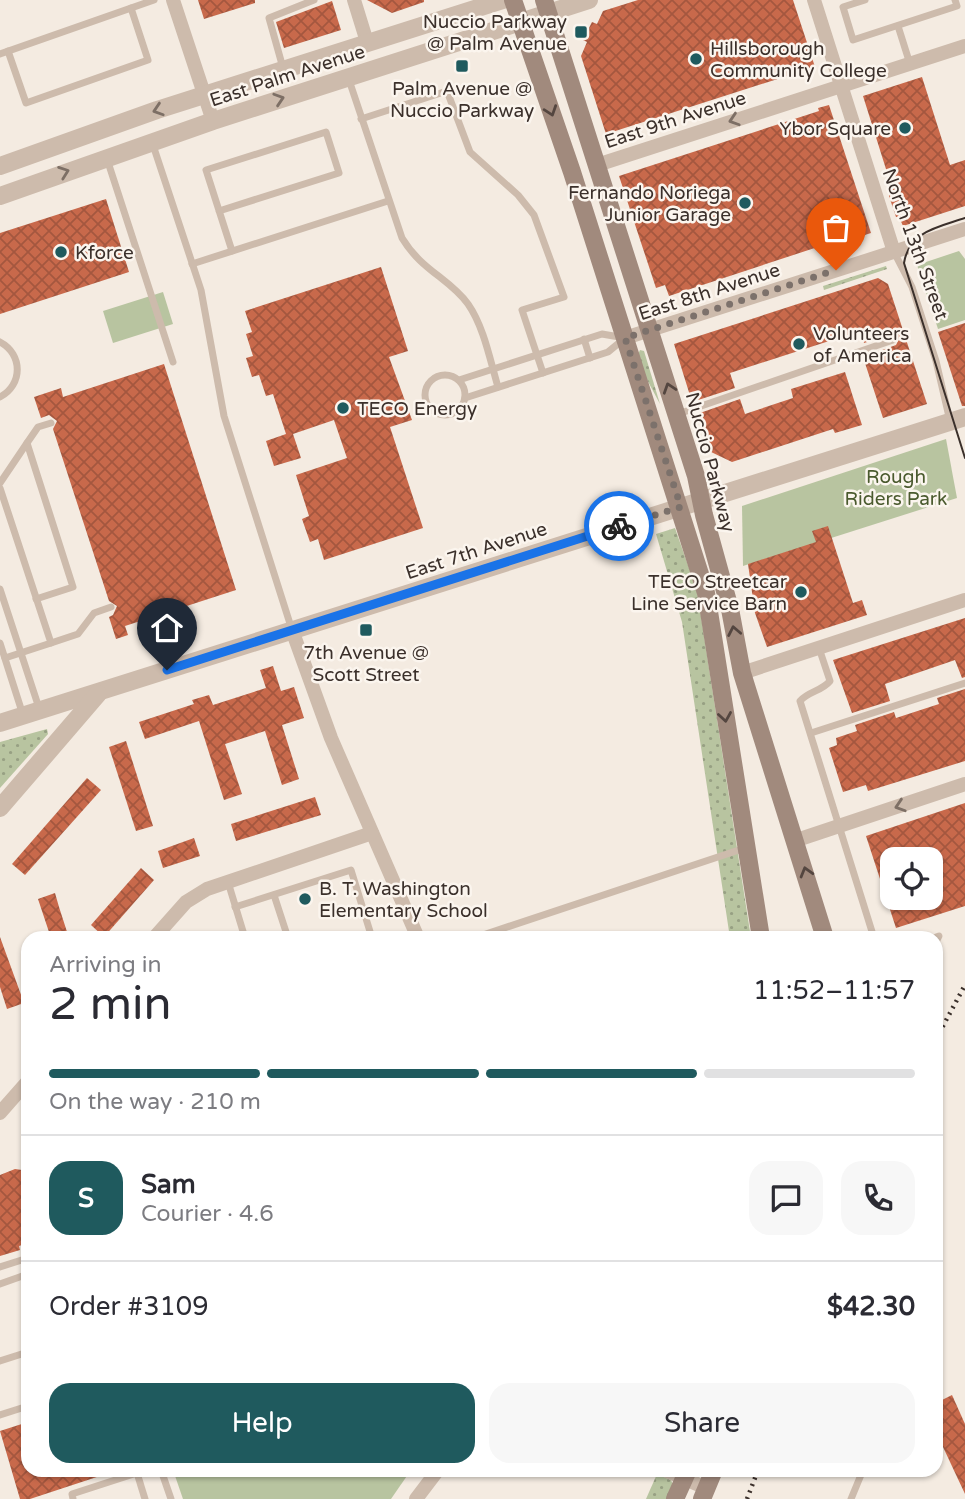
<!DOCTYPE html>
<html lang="en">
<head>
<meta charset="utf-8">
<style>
	body { margin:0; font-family:"Varela Round",sans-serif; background:#f7f7f7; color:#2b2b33; height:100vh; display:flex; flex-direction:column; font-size:26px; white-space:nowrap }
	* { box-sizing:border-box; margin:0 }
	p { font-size:23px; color:#7c7c81 }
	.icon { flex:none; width:38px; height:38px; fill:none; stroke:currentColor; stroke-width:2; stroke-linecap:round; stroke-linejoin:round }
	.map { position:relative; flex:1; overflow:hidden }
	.sheet { position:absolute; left:21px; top:931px; width:922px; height:546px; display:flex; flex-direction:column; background:#fff; border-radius:21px; box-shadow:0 2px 5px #0004 }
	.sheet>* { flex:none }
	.buttons { position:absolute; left:880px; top:847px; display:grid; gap:14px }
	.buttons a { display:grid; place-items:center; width:63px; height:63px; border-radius:14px; background:#fff; box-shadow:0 2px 5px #0004; font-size:35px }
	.pin { position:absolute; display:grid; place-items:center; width:60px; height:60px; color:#fff; margin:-72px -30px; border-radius:50% 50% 50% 0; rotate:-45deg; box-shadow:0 0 7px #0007 }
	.pin .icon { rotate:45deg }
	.courier { position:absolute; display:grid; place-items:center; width:70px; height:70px; margin:-35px; border:5px solid #1a73e8; border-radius:50%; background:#fff; color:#222; box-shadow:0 2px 9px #0007 }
	.head em { font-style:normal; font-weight:600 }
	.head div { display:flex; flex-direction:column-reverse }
	.head { display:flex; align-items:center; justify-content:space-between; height:119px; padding:0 28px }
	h1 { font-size:46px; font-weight:600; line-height:52px }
	.bar { display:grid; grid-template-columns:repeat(4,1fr); gap:10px 7px; align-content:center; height:84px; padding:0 28px }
	.bar i { height:9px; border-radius:5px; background:#e1e1e2 }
	.bar .active { background:#1f5a5e }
	.bar p { grid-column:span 4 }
	.line { display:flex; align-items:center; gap:18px; padding:0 28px; border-top:2px solid #e1e1e2 }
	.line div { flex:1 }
	.round { display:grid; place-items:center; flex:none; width:74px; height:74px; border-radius:21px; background:#f7f7f7 }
	.action { display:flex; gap:14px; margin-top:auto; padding:14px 28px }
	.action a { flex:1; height:80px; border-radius:21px; background:#1f5a5e; color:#fff; font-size:28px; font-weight:600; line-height:80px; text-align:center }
	.action a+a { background:#f7f7f7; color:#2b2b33 }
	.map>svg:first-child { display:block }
</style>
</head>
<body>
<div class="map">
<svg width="965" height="1499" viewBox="0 0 965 1499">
	<defs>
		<pattern id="grass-dots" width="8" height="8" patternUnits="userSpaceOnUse" patternTransform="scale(1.75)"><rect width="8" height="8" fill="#b8c4a0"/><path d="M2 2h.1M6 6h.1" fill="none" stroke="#97a083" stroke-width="1.8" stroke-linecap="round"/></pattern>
		<pattern id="building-cross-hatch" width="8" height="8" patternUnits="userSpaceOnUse" patternTransform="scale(1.75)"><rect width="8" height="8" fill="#c8694b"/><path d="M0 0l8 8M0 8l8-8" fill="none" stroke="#a4573f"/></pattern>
	</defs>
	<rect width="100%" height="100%" fill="#f4ebe1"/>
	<g fill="url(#grass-dots)">
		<path d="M886,266L887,269L824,290L823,286Z"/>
		<path d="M640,350L644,351L660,404L636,359Z"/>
		<path d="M675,528L697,591L751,938H730L682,622L656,534Z"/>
		<path d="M47,729L48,734L0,788V742Z"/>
		<path d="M657,1474L671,1480L673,1485L669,1499H646Z"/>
	</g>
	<g fill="#b8c4a0">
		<path d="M959,251L965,259V320L938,329L917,265Z"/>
		<path d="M163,292L173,324L113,343L103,311Z"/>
		<path d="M946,439L957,498L743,566L742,506Z"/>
		<path d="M173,1470H411L391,1499H183Z"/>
	</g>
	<g fill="url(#building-cross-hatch)" fill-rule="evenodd">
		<path d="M198,0H255V3L204,19Z"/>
		<path d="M367,0H424V2L392,13Z"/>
		<path d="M638,0H793L815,67L606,134L581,56L587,42L583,40L592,22L597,24L603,11Z"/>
		<path d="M332,1L341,30L284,48L276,22Z"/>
		<path d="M922,77L950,165L965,160V206L903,226L899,217H896L889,196L891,185L863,96Z"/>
		<path d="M829,105L871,233L849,240L848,237L669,296L665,285L656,288L619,176L819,111L818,108Z"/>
		<path d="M106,199L129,272L0,314V233Z"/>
		<path d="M381,267L408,351L389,357L412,420L390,427L423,528L324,560L318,539L310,542L302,519L309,516L296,475L347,458L334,420L293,434L301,458L274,466L266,441L286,434L273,394L266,396L259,375L252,377L246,358L253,356L246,334L252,332L245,311Z"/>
		<path d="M878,278L888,284L927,404L883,418L863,357L896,345L899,339L892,334L864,343L860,331L730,373L735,388L692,402L674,344Z"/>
		<path d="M965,323V406H962L938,332Z"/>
		<path d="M164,364L236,590L125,626L128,635L116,639L109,617L113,615L117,606L109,601L53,429L57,421L49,415L41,418L34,397L61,388L63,397Z"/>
		<path d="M845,372L862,425L835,433L833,429L732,462L709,451L697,414L740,399L745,414L793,398L791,389Z"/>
		<path d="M828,526L853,603L862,600L867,615L767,647L755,613L748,564L816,542L812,531Z"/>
		<path d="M965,618V677L962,678L955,660L885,684L890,701L852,713L833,660Z"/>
		<path d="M273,666L281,691L294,687L304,718L282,725L299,779L282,785L265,731L225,744L242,794L224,800L199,721L145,739L139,722L194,704L192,700L209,695L213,705L266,688L260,670Z"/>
		<path d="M965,689V761L868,791L866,785L843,792L829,748L837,745L836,738L857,731L855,725L894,712L896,718L939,704L937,698Z"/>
		<path d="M126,741L153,826L136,831L109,747Z"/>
		<path d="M87,778L101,790L25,875L12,864Z"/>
		<path d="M315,797L321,815L236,841L231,824Z"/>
		<path d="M965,803V906L896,928L866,836ZM892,859H931V898H892Z"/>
		<path d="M194,838L200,856L163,868L158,851Z"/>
		<path d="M141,868L154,880L104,937L91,925Z"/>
		<path d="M55,893L59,907L69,938H51L38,899Z"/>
		<path d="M0,937L24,1003L7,1009L0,987Z"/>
		<path d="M15,1169L22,1170L28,1188V1243L19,1246L20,1250L0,1256V1175Z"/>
		<path d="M952,1395L965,1424V1494L936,1432V1403Z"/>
		<path d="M28,1422V1470L112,1472L30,1499H20L0,1431Z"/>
	</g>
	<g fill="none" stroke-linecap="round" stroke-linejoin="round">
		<g stroke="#cdbbac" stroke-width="7">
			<path d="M865,0L843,7L853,40L957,6L955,0"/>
			<path d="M898,26L910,64"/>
			<path d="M8,51L26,103L148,60L131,8"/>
			<path d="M0,54L154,0"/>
			<path d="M283,68L269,18L314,0"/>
			<path d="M348,77L402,238C422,271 449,278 468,304C484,327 490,360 498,387"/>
			<path d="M361,119L447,91L470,152L518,195L534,215L564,297L522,310L543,373"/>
			<path d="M152,142L201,290L224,416L292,630"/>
			<path d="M107,159L173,362"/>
			<path d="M219,211L339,173L326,132L206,170L232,251"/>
			<path d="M894,252L912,287L936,361L950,421"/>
			<path d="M192,264L388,201"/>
			<path d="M584,339L590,358"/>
			<path d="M0,342C23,354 23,385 0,397"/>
			<circle cx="445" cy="395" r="20"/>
			<path d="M459,380L602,334L625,338L608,352L465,398"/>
			<path d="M678,414L893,340"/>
			<path d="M27,443L38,427L51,423"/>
			<path d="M0,483L27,443L73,587L36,599"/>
			<path d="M0,488L51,643L5,658"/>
			<path d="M0,589L39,708"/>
			<path d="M0,643L23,715"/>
			<path d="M51,643L78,634L94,613L111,607"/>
			<path d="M819,648L830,681C822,691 809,691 800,701L874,938"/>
			<path d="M811,733L965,683"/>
			<path d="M228,882L245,938"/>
			<path d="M274,895L288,938"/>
			<path d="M235,907L351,870L372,938"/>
			<path d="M474,938L745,848"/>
			<path d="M934,938L939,936L936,942"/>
			<path d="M0,1267L28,1258"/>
			<path d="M0,1284L28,1274"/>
			<path d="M0,1361L28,1352"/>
			<path d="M0,1415L28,1406"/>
			<path d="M161,1470L171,1499"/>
			<path d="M137,1473L145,1499"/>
			<path d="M73,1499L72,1494L146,1470"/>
			<path d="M851,1499L863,1470"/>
		</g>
		<g stroke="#cdbbac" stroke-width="14">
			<path d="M173,0L213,121"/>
			<path d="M354,0L367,42"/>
			<path d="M814,0L894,252"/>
			<path d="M597,165L965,46"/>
			<path d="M625,338L965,229"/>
			<path d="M292,630L331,738L418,938"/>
			<path d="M742,673L965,600"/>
			<path d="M797,840L965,784"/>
			<path d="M154,938L186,902L207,889L372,833"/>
			<path d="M0,1113L28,1081"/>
			<path d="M665,1470L706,1488"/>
			<path d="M416,1499L438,1470"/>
		</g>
		<g stroke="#cdbbac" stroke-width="18">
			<path d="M0,166L157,110L503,0"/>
			<path d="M0,196L213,121L589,0"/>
			<path d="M0,723L965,417"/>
			<path d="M0,808L98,694"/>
		</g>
		<g stroke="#a18a7d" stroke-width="18">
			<path d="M513,0L572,172L706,593L761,938"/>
			<path d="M544,0L696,476L704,515L730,609L742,673L825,938"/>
			<path d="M675,1499L688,1470"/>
			<path d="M702,1499L714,1470"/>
		</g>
		<path stroke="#3b302b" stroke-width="2" d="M965,218C939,227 909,231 904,263L965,458"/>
		<g stroke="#3b302b" stroke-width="4.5" stroke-dasharray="2 5" stroke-linecap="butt">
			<path d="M936,1039L965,985"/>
			<path d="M747,1499L758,1470"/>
		</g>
	</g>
	<defs><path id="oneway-chevron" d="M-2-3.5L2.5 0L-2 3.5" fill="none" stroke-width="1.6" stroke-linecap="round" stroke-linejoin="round" transform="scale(1.75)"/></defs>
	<g stroke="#7d6f65">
		<use href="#oneway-chevron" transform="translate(279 99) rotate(-18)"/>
		<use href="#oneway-chevron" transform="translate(158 110) rotate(162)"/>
		<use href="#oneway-chevron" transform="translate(734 120) rotate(162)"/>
		<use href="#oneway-chevron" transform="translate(64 172) rotate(-20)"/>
		<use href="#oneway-chevron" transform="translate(900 806) rotate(162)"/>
	</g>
	<g stroke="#544640">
		<use href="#oneway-chevron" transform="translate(551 111) rotate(71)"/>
		<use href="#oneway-chevron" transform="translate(669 388) rotate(-108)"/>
		<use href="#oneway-chevron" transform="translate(734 631) rotate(-101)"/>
		<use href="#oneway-chevron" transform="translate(725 717) rotate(81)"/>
		<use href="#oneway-chevron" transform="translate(806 872) rotate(-106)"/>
	</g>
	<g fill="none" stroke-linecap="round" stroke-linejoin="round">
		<path stroke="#7c716b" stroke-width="7" stroke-dasharray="0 12.6" d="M619,526L681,507L625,338L836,270"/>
		<path stroke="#1a73e8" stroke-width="9" d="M167,670L619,526"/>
	</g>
	<g fill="#1f5a5e" stroke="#fbf5ee" stroke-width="2.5">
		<rect x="574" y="25" width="14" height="14" rx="3.5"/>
		<circle cx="696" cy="59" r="7"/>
		<rect x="455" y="59" width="14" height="14" rx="3.5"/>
		<circle cx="905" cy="128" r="7"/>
		<circle cx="745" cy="203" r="7"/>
		<circle cx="61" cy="252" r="7"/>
		<circle cx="799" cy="344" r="7"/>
		<circle cx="343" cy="408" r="7"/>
		<circle cx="801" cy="592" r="7"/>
		<rect x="359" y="623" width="14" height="14" rx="3.5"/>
		<circle cx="305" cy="899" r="7"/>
	</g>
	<g text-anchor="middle" stroke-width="5" stroke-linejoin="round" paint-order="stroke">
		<g font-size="19" fill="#3b302b" stroke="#fbf5ee" text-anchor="start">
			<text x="567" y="28" text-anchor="end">Nuccio Parkway<tspan x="567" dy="22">@ Palm Avenue</tspan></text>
			<text x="710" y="55">Hillsborough<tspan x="710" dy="22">Community College</tspan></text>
			<text x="462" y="95" text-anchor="middle">Palm Avenue @<tspan x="462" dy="22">Nuccio Parkway</tspan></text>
			<text x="891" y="135" text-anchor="end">Ybor Square</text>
			<text x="731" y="199" text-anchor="end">Fernando Noriega<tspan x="731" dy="22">Junior Garage</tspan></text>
			<text x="75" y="259">Kforce</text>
			<text x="813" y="340">Volunteers<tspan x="813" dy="22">of America</tspan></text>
			<text x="357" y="415">TECO Energy</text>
			<text x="787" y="588" text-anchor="end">TECO Streetcar<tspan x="787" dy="22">Line Service Barn</tspan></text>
			<text x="366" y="659" text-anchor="middle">7th Avenue @<tspan x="366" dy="22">Scott Street</tspan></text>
			<text x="319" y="895">B. T. Washington<tspan x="319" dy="22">Elementary School</tspan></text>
		</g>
		<g font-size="19" fill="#3b302b" stroke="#fbf5ee">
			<text transform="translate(287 75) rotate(-18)" y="7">East Palm Avenue</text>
			<text transform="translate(675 119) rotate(-18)" y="7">East 9th Avenue</text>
			<text transform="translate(916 244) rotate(70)" y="7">North 13th Street</text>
			<text transform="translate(709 291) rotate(-18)" y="7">East 8th Avenue</text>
			<text transform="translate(711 462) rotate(75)" y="7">Nuccio Parkway</text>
			<text transform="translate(476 550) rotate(-18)" y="7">East 7th Avenue</text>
		</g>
		<g font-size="19" fill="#4a5a2e" stroke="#fbf5ee">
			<text x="896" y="483">Rough<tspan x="896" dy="22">Riders Park</tspan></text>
		</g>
	</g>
</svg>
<div class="buttons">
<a><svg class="icon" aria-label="locate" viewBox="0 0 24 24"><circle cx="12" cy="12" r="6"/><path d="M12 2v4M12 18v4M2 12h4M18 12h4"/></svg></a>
</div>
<div class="pin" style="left:836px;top:270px;background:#ea580c"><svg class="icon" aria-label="bag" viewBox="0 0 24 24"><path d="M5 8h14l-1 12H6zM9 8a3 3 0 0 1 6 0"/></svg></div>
<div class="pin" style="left:167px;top:670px;background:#1f2937"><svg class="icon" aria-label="home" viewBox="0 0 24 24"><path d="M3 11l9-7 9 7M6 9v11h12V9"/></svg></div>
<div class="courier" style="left:619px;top:526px"><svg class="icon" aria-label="bike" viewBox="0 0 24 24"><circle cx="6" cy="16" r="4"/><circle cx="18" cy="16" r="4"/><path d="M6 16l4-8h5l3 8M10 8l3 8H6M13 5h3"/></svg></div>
<section class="sheet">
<div class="head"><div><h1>2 min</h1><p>Arriving in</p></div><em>11:52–11:57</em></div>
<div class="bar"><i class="active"></i><i class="active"></i><i class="active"></i><i></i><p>On the way · 210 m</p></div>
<div class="line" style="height:126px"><b class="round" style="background:#1f5a5e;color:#fff">S</b><div><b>Sam</b><p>Courier · 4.6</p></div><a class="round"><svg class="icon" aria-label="chat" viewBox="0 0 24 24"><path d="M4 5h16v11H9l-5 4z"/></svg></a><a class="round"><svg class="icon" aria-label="phone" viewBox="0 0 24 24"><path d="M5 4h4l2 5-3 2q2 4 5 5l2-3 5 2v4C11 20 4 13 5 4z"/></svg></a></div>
<div class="line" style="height:91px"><div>Order #3109</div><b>$42.30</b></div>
<div class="action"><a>Help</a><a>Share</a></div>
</section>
</div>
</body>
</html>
